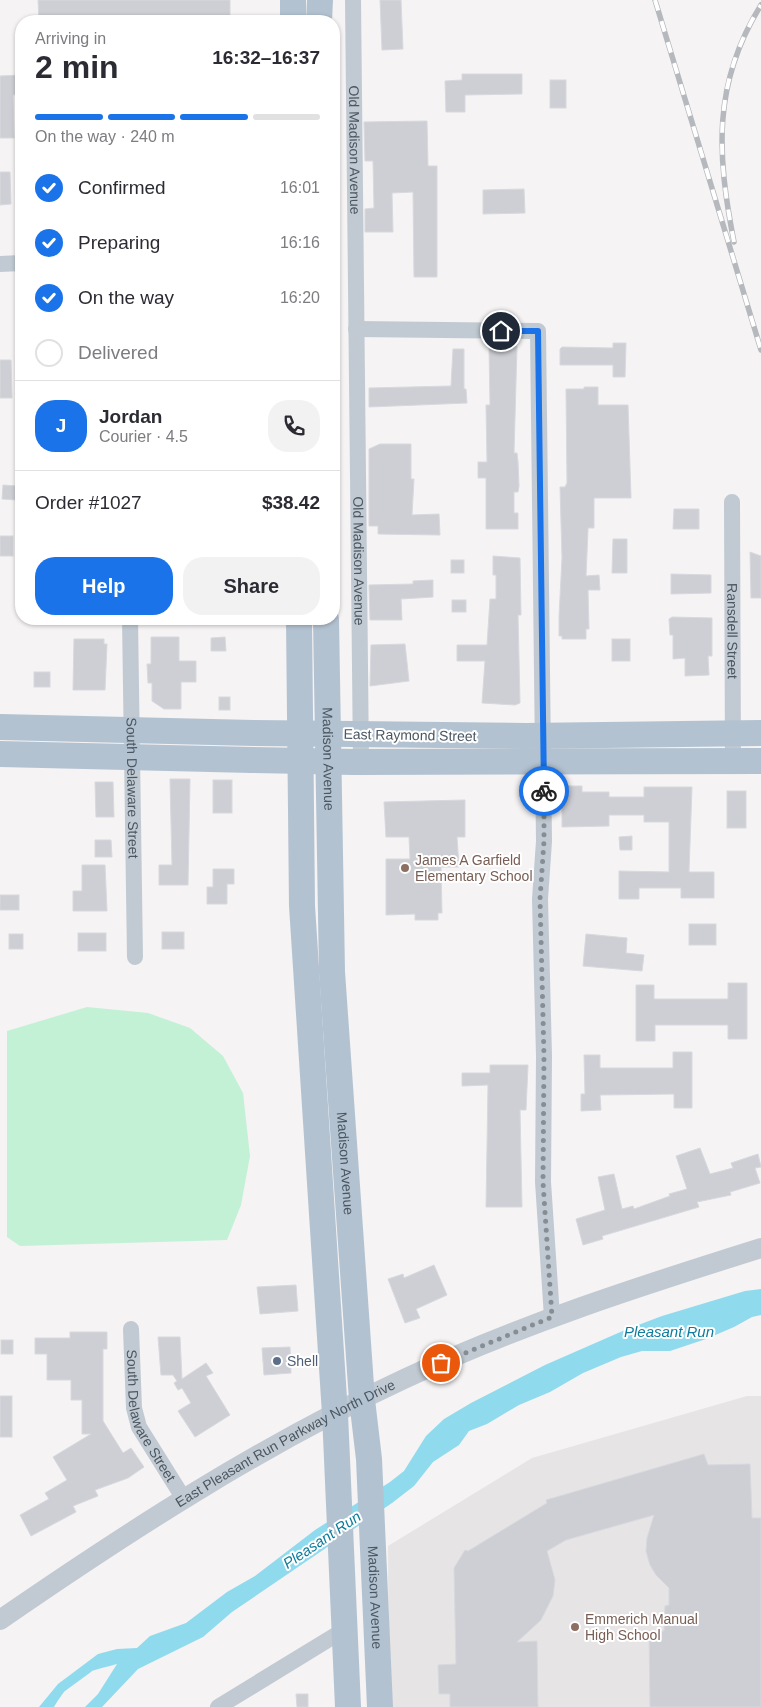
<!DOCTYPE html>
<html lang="en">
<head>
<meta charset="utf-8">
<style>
	body { margin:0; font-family:Arial,sans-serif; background:#f2f2f3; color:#2b2b33; height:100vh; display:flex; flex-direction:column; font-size:19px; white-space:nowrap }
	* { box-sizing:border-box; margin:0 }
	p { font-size:16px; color:#7c7c81 }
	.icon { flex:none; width:28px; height:28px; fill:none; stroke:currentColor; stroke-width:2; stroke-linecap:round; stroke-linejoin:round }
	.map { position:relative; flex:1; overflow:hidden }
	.drawer { position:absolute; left:15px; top:15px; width:325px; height:610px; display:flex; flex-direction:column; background:#fff; border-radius:20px; box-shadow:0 1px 4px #0004 }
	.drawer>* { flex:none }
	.pin { position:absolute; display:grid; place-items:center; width:42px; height:42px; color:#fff; margin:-21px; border:2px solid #fff; border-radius:50%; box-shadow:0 1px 5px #0007 }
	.courier { position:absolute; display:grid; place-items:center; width:50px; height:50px; margin:-25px; border:4px solid #1a73e8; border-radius:50%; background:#fff; color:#222; box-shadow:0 1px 6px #0007 }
	.overview em { font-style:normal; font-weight:700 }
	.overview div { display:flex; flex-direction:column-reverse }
	.overview { display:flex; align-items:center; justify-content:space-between; height:85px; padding:0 20px }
	h1 { font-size:32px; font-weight:700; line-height:38px }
	.bar { display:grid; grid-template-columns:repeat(4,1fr); gap:8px 5px; align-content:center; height:60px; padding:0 20px }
	.bar i { height:6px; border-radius:4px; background:#e1e1e2 }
	.bar .on { background:#1a73e8 }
	.bar p { grid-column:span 4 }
	.line { display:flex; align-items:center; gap:12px; padding:0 20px; border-top:1px solid #e1e1e2 }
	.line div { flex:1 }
	.round { display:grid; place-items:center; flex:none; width:52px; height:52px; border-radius:20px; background:#f2f2f3 }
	ol { padding:0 20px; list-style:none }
	li { display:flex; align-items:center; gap:15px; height:55px }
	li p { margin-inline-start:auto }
	li .icon { padding:5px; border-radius:50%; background:#1a73e8; color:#fff; stroke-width:4 }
	li:last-child { color:#7c7c81 }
	li i { width:28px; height:28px; border:2px solid #e1e1e2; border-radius:50% }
	.cta { display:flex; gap:10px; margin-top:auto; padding:10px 20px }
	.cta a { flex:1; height:58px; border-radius:20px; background:#1a73e8; color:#fff; font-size:20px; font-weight:700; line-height:58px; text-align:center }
	.cta a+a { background:#f2f2f3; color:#2b2b33 }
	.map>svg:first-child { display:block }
</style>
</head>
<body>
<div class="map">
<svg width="761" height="1707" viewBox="0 0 761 1707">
	<rect width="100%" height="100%" fill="#f5f3f3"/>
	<path fill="#e6e4e5" d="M747,1396H761V1707H389L388,1546L532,1458Z"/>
	<path fill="#c3f1d5" d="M87,1007L148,1013L190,1028L223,1056L243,1093L250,1156L241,1205L227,1240L20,1246L7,1237V1031Z"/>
	<path fill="#90daee" d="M761,1289V1315L752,1317L734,1327L706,1339L670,1351H642L621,1357L583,1373L550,1392L519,1405L487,1424L469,1431L459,1445L433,1462L414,1486L392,1503L232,1612L203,1637L138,1669L102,1707H85L98,1694L117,1664C77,1675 77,1672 54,1707H39L58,1684L98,1654L117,1649L137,1648L150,1636L186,1623L227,1592L255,1576L315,1530L390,1482L404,1471L426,1436L444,1419L471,1403L545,1365L625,1330L662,1316L745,1291Z"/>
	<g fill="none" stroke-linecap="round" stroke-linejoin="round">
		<path stroke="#90daee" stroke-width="4.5" d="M64,1689L90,1670"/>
	</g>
	<g fill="#cdcfd5" stroke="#d7d9de">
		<path d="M38,0H230V21H39Z"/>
		<path d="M380,0H401L403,49L382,50Z"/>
		<path d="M462,74H522V94L465,95V112H446L445,81L462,80Z"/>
		<path d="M21,75V94L13,95L14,138H0V76Z"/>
		<rect x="550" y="80" width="16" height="28"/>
		<path d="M427,121L428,166H437V277H414L413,192L392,193L393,232H365V209L374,208L373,161H365L364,122Z"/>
		<path d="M0,172H10L11,204L0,205Z"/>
		<path d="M524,189L525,213L483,214V190Z"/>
		<path d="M613,343H626L625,377H613V365H560V349L562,347L613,348Z"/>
		<path d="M492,345L517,346L514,453H517L518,462L519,486L518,492H514V513H518V529H486V478H478V462H487L486,405H490L489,347Z"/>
		<path d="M453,349H464V389H466L467,403L369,407V388L451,386Z"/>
		<path d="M0,360H11L12,398H0Z"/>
		<path d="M584,387H598V405H628L631,498H594V528H588V530L586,576L599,575L600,590H588L589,629H586V639H562V636H559V617L562,558L560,487H565L567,483L566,389H584Z"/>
		<path d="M380,444H411V479H414L412,515L439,514L440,535L378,534V526H369V449Z"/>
		<path d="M3,485L17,486L16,500L2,499Z"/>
		<path d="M674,509H699V529H673Z"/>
		<rect x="0" y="536" width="13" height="20"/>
		<path d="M613,539H627V573H612Z"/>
		<path d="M750,552L761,556V598H751Z"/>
		<path d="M493,556L520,558L521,615H518L520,703L515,705L482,703L485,661H457V645H487L490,599H496V575H493Z"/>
		<rect x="451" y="560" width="13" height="13"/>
		<path d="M671,574L711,575V593L671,594Z"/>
		<path d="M433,580V597L401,599L402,620H370L369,585L413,584V581Z"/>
		<rect x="452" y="600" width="14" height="12"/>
		<path d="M672,617L712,618V656H708L709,675L685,676V658L673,659V635H670L669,619Z"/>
		<path d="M151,637H179V661H196V682H181V709H164L152,701V683H148L147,664H151Z"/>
		<path d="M225,637L226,651H211V638Z"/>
		<path d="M74,639H104V644H107L105,690H73Z"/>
		<rect x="612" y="639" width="18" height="22"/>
		<path d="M405,644L409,681L370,686L371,645Z"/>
		<rect x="34" y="672" width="16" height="15"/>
		<rect x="219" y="697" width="11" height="13"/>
		<path d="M170,779H190L188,885H159V865H172Z"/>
		<rect x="213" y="780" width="19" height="33"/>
		<path d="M95,782H113L114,817H96Z"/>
		<path d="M562,786H582V792H609V797H644V787H692L689,872H714V898H681V888H639V899H619V871L669,872V822H644V815H609V826L562,827Z"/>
		<rect x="727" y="791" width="19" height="37"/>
		<path d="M465,800V837H457L459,867H441L442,913H438V920H415V914L386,915V859H410L409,837H386L384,802Z"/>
		<path d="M632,836V850H620L619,837Z"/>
		<path d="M95,840H111L112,857H95Z"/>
		<path d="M82,865H105L107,911H73V891H82Z"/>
		<path d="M213,869H234V884H227V904H207V887H213Z"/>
		<rect x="0" y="895" width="19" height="15"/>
		<rect x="689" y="924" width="27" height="21"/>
		<rect x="162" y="932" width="22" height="17"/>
		<rect x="78" y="933" width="28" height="18"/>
		<rect x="9" y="934" width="14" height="15"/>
		<path d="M586,934L627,938L626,953L644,955L642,971L583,966Z"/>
		<path d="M728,983H747V1039H728V1025H655V1041H636V985H654V999H728Z"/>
		<path d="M673,1052H692V1108H674V1094L600,1095L601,1110L581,1111V1094H585L584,1055H600V1068H673Z"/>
		<path d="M490,1065H528L526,1110H520L522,1207H486L488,1085L462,1086V1073H490Z"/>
		<path d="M700,1148L710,1174L733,1168L731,1163L758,1154L761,1167L755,1168L760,1183L730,1192L731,1195L697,1202L699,1207L602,1236L603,1239L583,1245L576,1219L605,1210L598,1177L614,1174L622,1209L633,1206L634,1209L670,1196L669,1194L687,1189L676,1156Z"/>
		<path d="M434,1265L447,1295L416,1309L420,1318L405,1323L388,1279L403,1274L404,1278Z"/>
		<path d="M296,1285L298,1311L260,1314L257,1287Z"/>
		<path d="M70,1332H107V1349H103V1421L123,1453L131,1448L144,1467L128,1478L95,1490L98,1496L73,1506L76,1512L31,1536L20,1515L49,1499L45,1493L67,1480L53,1457L91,1434H82V1400H71V1380H47V1354H35V1338H70Z"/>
		<path d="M158,1337H180L182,1379L206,1363L213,1373L206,1376L230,1415L195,1437L178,1411L191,1403L182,1388L178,1390L174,1383L177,1381L173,1375H161Z"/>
		<rect x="1" y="1340" width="12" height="14"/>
		<path d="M290,1347L291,1373L264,1375L262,1348Z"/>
		<rect x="0" y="1396" width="12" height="41"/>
		<path d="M704,1454L708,1465L750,1464L752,1518H761V1707H650L649,1631H664L665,1606L669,1605V1588L656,1575L650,1565L646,1551L647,1538L654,1515L566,1540L547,1551L555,1580L553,1596L541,1620L517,1642L537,1641L538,1707H450V1694H439L438,1665L456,1664L454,1568L465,1550L468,1551L547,1503L546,1500Z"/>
		<path d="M296,1694H308V1707H297Z"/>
	</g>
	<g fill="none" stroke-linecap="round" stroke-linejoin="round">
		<g stroke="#c1cad2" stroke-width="16">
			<path id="s1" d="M353,0L361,762"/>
			<path d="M0,264L21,263"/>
			<path d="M356,329L538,331L544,841L540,899L544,1056L543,1182L552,1317"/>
			<path id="s2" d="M732,502L733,761"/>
			<path id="s3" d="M130,619L135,957"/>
			<path id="s4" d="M131,1329L134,1408L139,1427L184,1499"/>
			<path d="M218,1707L344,1630"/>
		</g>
		<path stroke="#c1cad2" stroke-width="20" id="s5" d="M0,1620C129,1531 262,1445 404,1379C519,1325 640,1286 761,1248"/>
		<g stroke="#b3c2d1" stroke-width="26">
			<path d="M293,0V21"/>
			<path d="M319,21L320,0"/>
			<path d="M299,619L302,906L335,1414L348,1707"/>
			<path id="s6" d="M326,619L332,972L362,1400L369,1459L380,1707"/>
			<path d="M0,727L254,733"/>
			<path d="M353,734L526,736L761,733"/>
			<path d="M0,754L252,760"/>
			<path d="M354,762L761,761"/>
		</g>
		<defs>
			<g id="rail">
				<path d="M655,0L761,350"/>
				<path d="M734,242C717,155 712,84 761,5"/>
			</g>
		</defs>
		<use href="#rail" stroke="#b5b8bd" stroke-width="5.5"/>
		<use href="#rail" stroke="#fff" stroke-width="4" stroke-dasharray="11" stroke-linecap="butt"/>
		<g stroke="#b3c2d1" stroke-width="26">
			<path d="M254,733L353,734"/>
			<path d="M252,760L354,762"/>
		</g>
	</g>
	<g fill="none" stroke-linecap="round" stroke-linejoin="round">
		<path stroke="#868d94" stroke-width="5" stroke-dasharray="0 9" d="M441,1363L552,1317L543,1182L544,1056L540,899L544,841V791"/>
		<path stroke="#1a73e8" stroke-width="6" d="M501,331H538L544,791"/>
	</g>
	<g fill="#8d6e63" stroke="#fff" stroke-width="2">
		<circle cx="405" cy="868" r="5"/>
		<circle cx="575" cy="1627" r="5"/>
	</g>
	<circle fill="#5c6f8a" stroke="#fff" stroke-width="2" cx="277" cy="1361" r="5"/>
	<g text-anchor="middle" stroke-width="4" stroke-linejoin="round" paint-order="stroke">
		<g font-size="14" fill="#4a5661" stroke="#fff">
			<text dy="5" stroke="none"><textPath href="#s1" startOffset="150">Old Madison Avenue</textPath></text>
			<text dy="5" stroke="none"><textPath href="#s1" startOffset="561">Old Madison Avenue</textPath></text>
			<text dy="5" stroke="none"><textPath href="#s2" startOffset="129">Ransdell Street</textPath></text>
			<text transform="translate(410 735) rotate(1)" y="5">East Raymond Street</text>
			<text dy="5" stroke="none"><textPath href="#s6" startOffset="140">Madison Avenue</textPath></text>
			<text dy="5" stroke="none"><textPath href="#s3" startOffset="169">South Delaware Street</textPath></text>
			<text dy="5" stroke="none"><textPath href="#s6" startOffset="545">Madison Avenue</textPath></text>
			<text dy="5" stroke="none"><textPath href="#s4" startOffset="91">South Delaware Street</textPath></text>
			<text dy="5" stroke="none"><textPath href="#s5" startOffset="336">East Pleasant Run Parkway North Drive</textPath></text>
			<text dy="5" stroke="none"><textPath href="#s6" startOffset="980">Madison Avenue</textPath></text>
		</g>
		<g font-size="14" fill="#785e54" stroke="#fff" text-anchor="start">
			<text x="415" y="865">James A Garfield<tspan x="415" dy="16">Elementary School</tspan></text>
			<text x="585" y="1624">Emmerich Manual<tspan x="585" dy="16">High School</tspan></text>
		</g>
		<g font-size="14" fill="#4e5e75" stroke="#fff" text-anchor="start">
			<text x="287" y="1366">Shell</text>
		</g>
		<g font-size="15" font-style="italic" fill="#0c7c9b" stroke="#fff">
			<text x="669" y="1337">Pleasant Run</text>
			<text transform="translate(322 1540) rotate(-34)" y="5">Pleasant Run</text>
		</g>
	</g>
</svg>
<div class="pin" style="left:441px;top:1363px;background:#ea580c"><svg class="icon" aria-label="bag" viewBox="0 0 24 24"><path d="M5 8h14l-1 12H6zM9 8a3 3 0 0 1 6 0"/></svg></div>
<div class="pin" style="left:501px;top:331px;background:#1f2937"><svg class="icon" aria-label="home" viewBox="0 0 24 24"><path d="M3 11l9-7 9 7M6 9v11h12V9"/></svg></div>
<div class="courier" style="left:544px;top:791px"><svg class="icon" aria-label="bike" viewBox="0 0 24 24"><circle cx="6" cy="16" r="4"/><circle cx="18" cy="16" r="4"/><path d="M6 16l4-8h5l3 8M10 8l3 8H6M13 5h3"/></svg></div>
<section class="drawer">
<div class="overview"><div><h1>2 min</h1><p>Arriving in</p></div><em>16:32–16:37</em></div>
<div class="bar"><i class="on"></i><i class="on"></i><i class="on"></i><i></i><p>On the way · 240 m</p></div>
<ol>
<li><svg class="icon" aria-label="check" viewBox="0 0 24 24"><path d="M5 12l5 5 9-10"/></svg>Confirmed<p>16:01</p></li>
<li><svg class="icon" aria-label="check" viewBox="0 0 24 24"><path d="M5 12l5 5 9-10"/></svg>Preparing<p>16:16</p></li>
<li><svg class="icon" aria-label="check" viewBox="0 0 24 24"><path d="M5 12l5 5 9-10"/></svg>On the way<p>16:20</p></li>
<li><i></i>Delivered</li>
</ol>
<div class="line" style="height:90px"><b class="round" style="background:#1a73e8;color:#fff">J</b><div><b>Jordan</b><p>Courier · 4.5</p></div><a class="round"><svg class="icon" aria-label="phone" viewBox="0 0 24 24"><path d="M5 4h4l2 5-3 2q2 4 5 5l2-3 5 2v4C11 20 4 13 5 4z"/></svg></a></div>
<div class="line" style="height:65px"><div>Order #1027</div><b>$38.42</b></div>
<div class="cta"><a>Help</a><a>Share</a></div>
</section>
</div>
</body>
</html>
